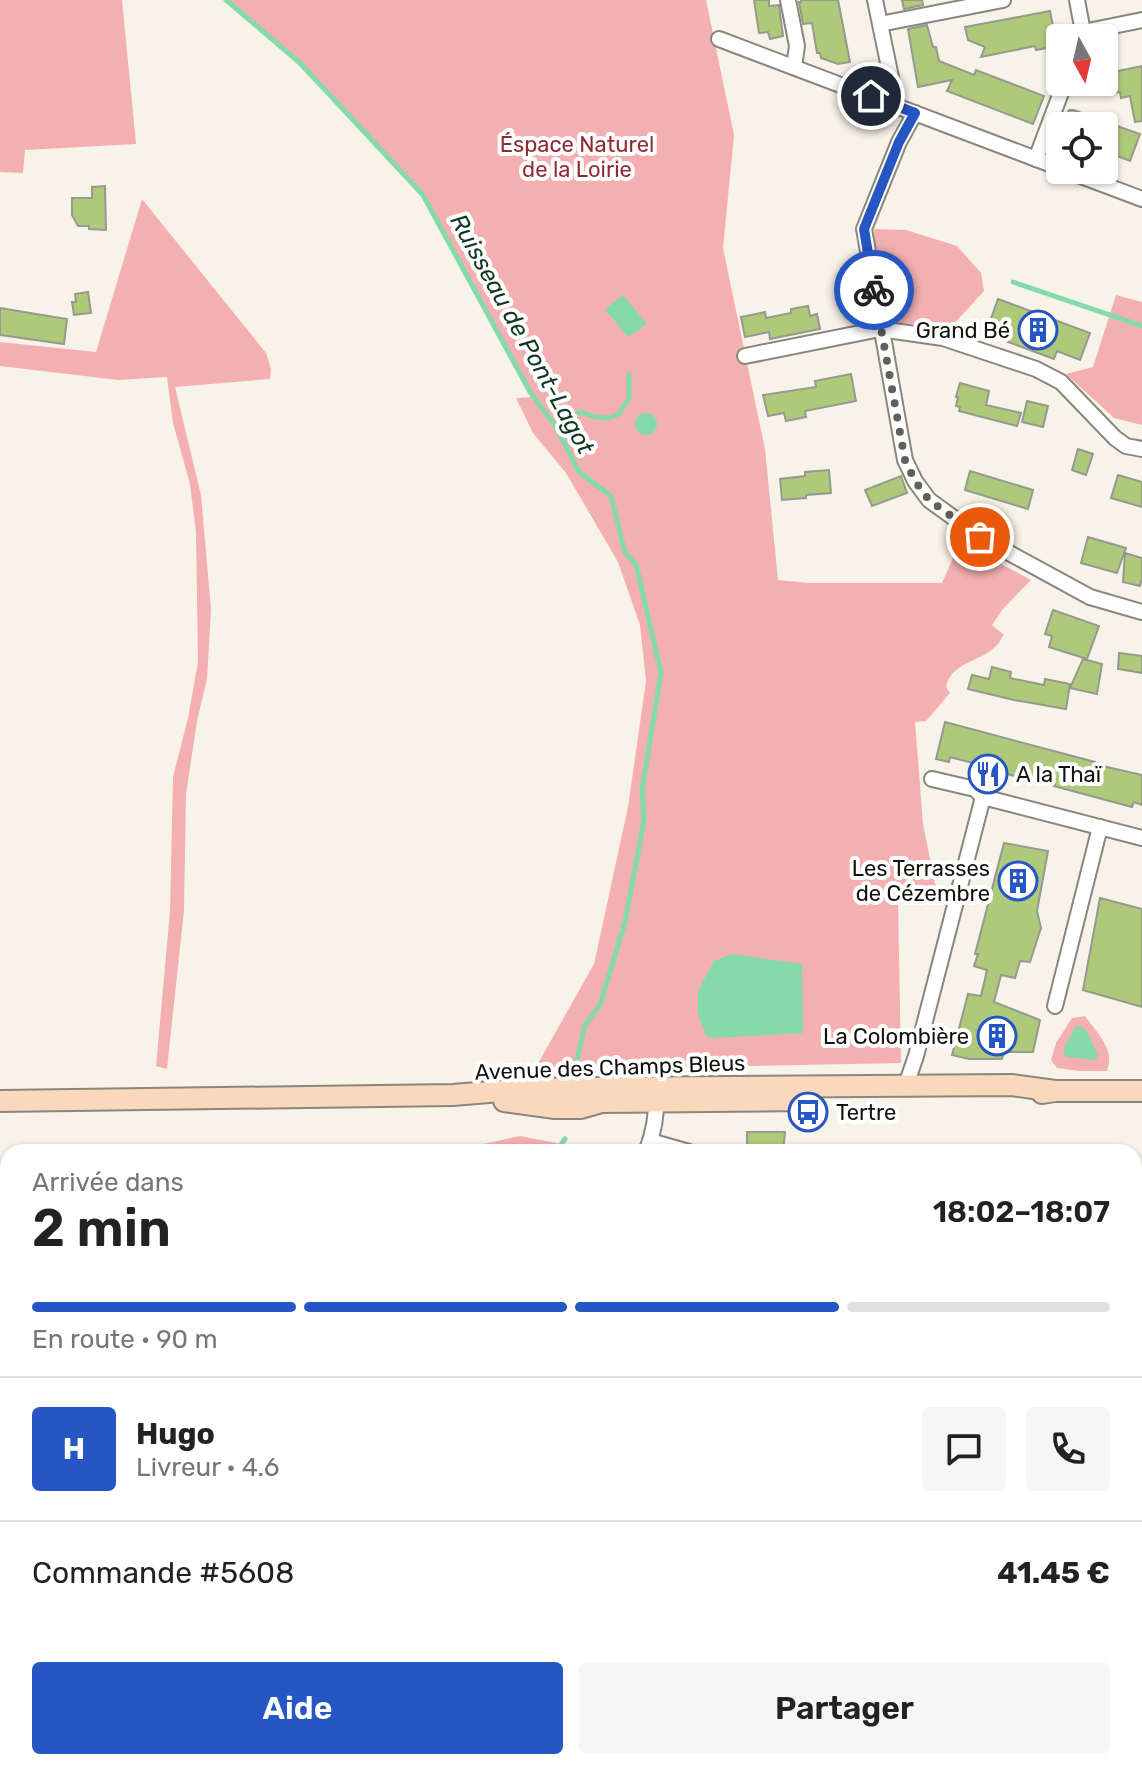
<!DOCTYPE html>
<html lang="fr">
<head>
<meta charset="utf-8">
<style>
	body { margin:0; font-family:Rubik,sans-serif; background:#f6f6f6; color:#222; height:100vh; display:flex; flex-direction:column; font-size:30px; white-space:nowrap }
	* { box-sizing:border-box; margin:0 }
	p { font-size:26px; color:#767676 }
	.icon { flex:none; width:44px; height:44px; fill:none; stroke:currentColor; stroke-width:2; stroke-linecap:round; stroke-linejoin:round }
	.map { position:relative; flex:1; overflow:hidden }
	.details { position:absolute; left:0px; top:1144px; width:1142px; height:626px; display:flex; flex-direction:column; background:#fff; border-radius:24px 24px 0 0; box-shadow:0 2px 6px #0004 }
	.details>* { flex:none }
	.needle { width:52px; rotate:172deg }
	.fabs { position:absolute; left:1046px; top:24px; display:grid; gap:16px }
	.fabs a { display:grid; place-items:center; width:72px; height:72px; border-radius:8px; background:#fff; box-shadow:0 2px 6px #0004; font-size:40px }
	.pin { position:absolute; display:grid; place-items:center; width:68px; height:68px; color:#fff; margin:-34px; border:4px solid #fff; border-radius:50%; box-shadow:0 2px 8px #0007 }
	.courier { position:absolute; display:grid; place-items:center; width:80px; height:80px; margin:-40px; border:6px solid #2656c4; border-radius:50%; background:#fff; color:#222; box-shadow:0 2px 10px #0007 }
	.summary em { font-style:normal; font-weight:600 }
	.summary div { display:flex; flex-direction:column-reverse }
	.summary { display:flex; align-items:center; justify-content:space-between; height:136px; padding:0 32px }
	h1 { font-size:52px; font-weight:600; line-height:60px }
	.bar { display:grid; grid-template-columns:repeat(4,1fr); gap:12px 8px; align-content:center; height:96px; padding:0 32px }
	.bar i { height:10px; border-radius:6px; background:#e0e0e0 }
	.bar .on { background:#2656c4 }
	.bar p { grid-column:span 4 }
	.line { display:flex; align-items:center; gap:20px; padding:0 32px; border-top:2px solid #e0e0e0 }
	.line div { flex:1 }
	.round { display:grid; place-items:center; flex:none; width:84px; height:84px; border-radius:8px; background:#f6f6f6 }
	.primary-button { display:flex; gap:16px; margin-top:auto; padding:16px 32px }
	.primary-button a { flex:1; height:92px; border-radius:8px; background:#2656c4; color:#fff; font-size:32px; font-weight:600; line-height:92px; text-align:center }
	.primary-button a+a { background:#f6f6f6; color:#222 }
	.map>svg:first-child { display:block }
</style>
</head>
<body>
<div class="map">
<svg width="1142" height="1769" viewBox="0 0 1142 1769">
	<rect width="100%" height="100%" fill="#f8f3e8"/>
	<g fill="#f4b0b0">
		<path d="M0,0H122L136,144L25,150L23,173L0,172Z"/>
		<path d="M226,0H706L734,135L723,248L765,449L778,580L809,583H942L960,542L1031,580L1002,610L992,625L1004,635C1001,638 1000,643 996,646C981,662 951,662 946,687L950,693L926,721L915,722L923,824L937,893L898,900L901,1063L659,1068L536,1067L594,964L628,807L646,681L640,625L618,562L566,473L533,433L516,398L535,397L530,392L423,195L300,63Z"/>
		<path d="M142,199L266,353L271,369L270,379L175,387L201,495L211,609L207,679L197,721L186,794L184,910L167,1069L156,1066L170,911L173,777L188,718L198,662L196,533L190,484L173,423L167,377L118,380L0,366V342L96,352Z"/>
		<path d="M874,229L906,230L957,246L981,273L984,291L951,327L888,322L876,263Z"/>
		<path d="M1116,295L1142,302V425L1114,418L1066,374L1093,367Z"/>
		<path d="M1085,1016C1097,1033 1116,1050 1107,1071H1079L1057,1068L1051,1060L1056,1043L1072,1018Z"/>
		<path d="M520,1136L557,1143L583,1152H453L464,1148Z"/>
		<path d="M8,1407V1762H383L386,1769H0V1409Z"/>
		<path d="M1134,1523L1138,1527L1135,1533L1142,1556V1769H922L936,1762H1134Z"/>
	</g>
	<g fill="#85daab">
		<path d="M623,295L647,324L628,337L605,309Z"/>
		<circle cx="646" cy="424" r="11"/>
		<path d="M732,954L802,964L803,1033L713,1038L706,1036L698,1015V991L714,961Z"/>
		<path d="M1076,1026H1081L1087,1031L1098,1056L1096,1060L1067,1057L1064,1054V1048Z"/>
	</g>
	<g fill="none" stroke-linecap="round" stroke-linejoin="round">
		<g stroke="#85daab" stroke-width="5">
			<path d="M226,0L300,63L423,195L530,392L556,427L579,472L611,496L625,553L636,564L661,673L642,790L644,820L625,922L600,1005L585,1025L575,1068"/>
			<path d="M1013,282L1142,326"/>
			<path d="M556,427L575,414L581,412L595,417L608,418L619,414L629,398V374"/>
			<path d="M556,1152L565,1139"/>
			<path d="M0,1733L8,1725"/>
			<path d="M122,1769L129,1762"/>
		</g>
	</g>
	<g fill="#afc97b" stroke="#95998e" stroke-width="2">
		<path d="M754,0H769V6L779,5L783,36L770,39L768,32L759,33Z"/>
		<path d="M801,0H838L850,62L838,64L821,58L820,53H817L812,23L803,24L799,2H801Z"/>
		<path d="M902,0H922L923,5L904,9Z"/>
		<path d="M1050,11L1057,46L1036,50L1035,46L981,57L985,47L968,40L965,27Z"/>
		<path d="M927,25L933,47H936L939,61L974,75L976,70L1044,96L1033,124L947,91L952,80L918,87L908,29Z"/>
		<path d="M1142,66V121L1135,122L1130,96L1121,98L1120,92L1111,93L1108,73Z"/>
		<path d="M1069,110H1074L1114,126H1062Z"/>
		<path d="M1117,126L1140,134L1130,161L1104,151V129L1116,134Z"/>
		<path d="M105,186L106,230L89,229V226H78L72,215V198H92V187Z"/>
		<path d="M88,292L91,313L74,315L72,302H76L75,294Z"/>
		<path d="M998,299L1090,333L1080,360L1057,351L1054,359L1000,339L1003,333L988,327Z"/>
		<path d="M808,306L810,316L817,314L820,329L770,339L769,332L745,337L741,317L765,312L766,318L791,313V309Z"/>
		<path d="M0,308L67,319L64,344L0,335Z"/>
		<path d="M851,374L856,401L805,411L806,417L786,421L784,413L768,416L763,395L816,387L815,381Z"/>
		<path d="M960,383L989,391L986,405L1021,413L1017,426L959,411L960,407L956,406L958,397H956Z"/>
		<path d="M1027,401L1048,406L1043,427L1022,422Z"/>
		<path d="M1078,449L1093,454L1086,475L1072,470Z"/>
		<path d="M829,470L831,493L806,495V498L782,500L780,479L805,476V472Z"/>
		<path d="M970,471L1033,490L1028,509L965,490Z"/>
		<path d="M1118,475L1142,482V507L1111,498Z"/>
		<path d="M901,476L907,493L872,506L865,490Z"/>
		<path d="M1088,537L1126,548L1117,573L1081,563Z"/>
		<path d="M1125,553L1142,558V578L1140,586L1123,582Z"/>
		<path d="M1053,610L1099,626L1087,659L1049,647L1052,636L1045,634Z"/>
		<path d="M1119,653L1142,656V673L1118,669Z"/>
		<path d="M1083,659L1102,664L1097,694L1070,688Z"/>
		<path d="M992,667L1011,672L1010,678L1044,685L1045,679L1070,684L1066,709L1014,700L968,689L972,675L989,679Z"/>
		<path d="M945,722L1095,762L1094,764L1142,775V805L1134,802L1132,807L1054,786L1055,784L1030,778V780L992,770L991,773L978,770L980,765L950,757L949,762L936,759Z"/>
		<path d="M1004,843L1048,851L1037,911L1041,928L1030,962L1020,961L1015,978L1001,975L994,1002L1040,1020L1033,1052H1004L1002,1059H969L952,1055L968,994L981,996L987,970L974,966L978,954H975Z"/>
		<path d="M1100,898L1142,909V1007L1083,990Z"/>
		<path d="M747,1132H785L783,1152H747Z"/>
	</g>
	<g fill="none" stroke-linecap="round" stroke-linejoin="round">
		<defs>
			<g id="street">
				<path d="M788,0L797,46L794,67"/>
				<path d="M875,0L897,106"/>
				<path d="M1077,0L1083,32L1081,38"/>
				<path d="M880,24L1003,0"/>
				<path d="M1083,32L1142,20"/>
				<path d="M719,39L1060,168"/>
				<path d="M915,113L899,142L864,229L905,460L915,481L929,500L980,537L1090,597L1142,612"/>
				<path d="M1036,159L1065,82"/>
				<path d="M1065,170L1142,199"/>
				<path d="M745,356L880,329L943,338L1036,369L1061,382L1115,438L1126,446L1142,449"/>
				<path d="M932,779L975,789L983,797"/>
				<path d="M1055,1006L1100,827"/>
				<path d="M906,1085L916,1056L983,797L1142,838"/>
				<path d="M650,1141L689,1152"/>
				<path d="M646,1152C654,1133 657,1114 656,1094"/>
				<path d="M1134,1289L1142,1293"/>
				<path d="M421,1762L422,1769"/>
			</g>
			<g id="secondary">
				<path d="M1042,1093L1055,1091H1142"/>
				<path d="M0,1101L453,1095L525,1089L585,1088L1012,1085L1055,1091"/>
				<path d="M504,1101L555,1108H581L602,1102L811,1100"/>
			</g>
		</defs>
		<use href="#street" stroke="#8a867c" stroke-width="18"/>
		<use href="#secondary" stroke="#8a867c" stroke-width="24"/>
		<use href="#street" stroke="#fff" stroke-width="14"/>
		<use href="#secondary" stroke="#f9d8bb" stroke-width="20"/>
	</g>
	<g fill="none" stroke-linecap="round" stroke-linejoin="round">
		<path stroke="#62605a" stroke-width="8" stroke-dasharray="0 14.4" d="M874,290L905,460L915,481L929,500L980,537"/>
		<path stroke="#2656c4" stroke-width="10" d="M871,96L915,113L899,142L864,229L874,290"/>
	</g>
	<defs>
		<symbol id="building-ring" viewBox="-11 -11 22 22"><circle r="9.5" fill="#fff" stroke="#2656c4" stroke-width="1.5"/><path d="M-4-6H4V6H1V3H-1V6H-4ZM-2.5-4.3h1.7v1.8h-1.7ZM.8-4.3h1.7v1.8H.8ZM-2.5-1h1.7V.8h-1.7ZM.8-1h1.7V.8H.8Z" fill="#2656c4"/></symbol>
		<symbol id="restaurant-ring" viewBox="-11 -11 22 22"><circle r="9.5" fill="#fff" stroke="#2656c4" stroke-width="1.5"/><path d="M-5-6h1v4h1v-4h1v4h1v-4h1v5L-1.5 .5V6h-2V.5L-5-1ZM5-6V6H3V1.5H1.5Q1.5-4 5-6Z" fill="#2656c4"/></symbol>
		<symbol id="bus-ring" viewBox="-11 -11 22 22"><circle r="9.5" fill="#fff" stroke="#2656c4" stroke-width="1.5"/><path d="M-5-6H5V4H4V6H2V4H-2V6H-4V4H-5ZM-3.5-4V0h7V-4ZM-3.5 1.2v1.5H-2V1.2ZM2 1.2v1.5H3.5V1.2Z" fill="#2656c4"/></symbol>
	</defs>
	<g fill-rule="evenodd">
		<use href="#building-ring" x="1016" y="308" width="44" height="44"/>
		<use href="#restaurant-ring" x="966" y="752" width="44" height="44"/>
		<use href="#building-ring" x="996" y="859" width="44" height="44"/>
		<use href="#building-ring" x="975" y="1014" width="44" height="44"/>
		<use href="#bus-ring" x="786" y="1090" width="44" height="44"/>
	</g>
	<g text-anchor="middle" stroke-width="8" stroke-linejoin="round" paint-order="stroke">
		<g font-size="22" fill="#902a34" stroke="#fff">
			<text x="577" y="152">Éspace Naturel<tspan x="577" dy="25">de la Loirie</tspan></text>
		</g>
		<g font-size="22" fill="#12110d" stroke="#fff" text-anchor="end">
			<text x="1010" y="338">Grand Bé</text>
			<text x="1016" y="782" text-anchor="start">A la Thaï</text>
			<text x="990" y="876">Les Terrasses<tspan x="990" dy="25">de Cézembre</tspan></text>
			<text x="969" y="1044">La Colombière</text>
			<text x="836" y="1120" text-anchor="start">Tertre</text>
		</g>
		<g font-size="22" fill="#12110d" stroke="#fff">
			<text transform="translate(610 1067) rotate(-2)" y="8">Avenue des Champs Bleus</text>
		</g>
		<g font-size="24" font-style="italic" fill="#123725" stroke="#fff">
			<text transform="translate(522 334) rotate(61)" y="8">Ruisseau de Pont-Lagot</text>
		</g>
	</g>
</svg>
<div class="fabs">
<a><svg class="needle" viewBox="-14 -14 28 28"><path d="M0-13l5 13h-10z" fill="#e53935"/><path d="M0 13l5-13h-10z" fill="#767676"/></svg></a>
<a><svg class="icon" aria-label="locate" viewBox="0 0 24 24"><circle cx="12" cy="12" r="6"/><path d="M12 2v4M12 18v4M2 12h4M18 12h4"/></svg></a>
</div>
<div class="pin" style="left:980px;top:537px;background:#ea580c"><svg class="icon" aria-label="bag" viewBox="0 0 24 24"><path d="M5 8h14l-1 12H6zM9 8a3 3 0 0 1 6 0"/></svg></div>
<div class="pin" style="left:871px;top:96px;background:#1f2937"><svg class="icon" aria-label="home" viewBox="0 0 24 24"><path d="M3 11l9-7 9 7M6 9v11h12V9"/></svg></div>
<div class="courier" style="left:874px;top:290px"><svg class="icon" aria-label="bike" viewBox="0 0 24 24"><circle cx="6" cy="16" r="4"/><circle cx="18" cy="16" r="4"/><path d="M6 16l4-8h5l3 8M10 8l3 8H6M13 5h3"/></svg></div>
<section class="details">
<div class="summary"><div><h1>2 min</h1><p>Arrivée dans</p></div><em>18:02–18:07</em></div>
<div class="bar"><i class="on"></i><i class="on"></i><i class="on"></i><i></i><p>En route · 90 m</p></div>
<div class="line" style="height:144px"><b class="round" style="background:#2656c4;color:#fff">H</b><div><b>Hugo</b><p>Livreur · 4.6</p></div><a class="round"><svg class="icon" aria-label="chat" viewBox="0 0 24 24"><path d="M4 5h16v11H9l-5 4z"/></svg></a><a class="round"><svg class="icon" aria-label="phone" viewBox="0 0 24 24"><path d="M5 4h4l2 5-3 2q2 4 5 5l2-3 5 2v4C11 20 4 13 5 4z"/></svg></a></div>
<div class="line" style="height:104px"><div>Commande #5608</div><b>41.45 €</b></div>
<div class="primary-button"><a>Aide</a><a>Partager</a></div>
</section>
</div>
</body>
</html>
